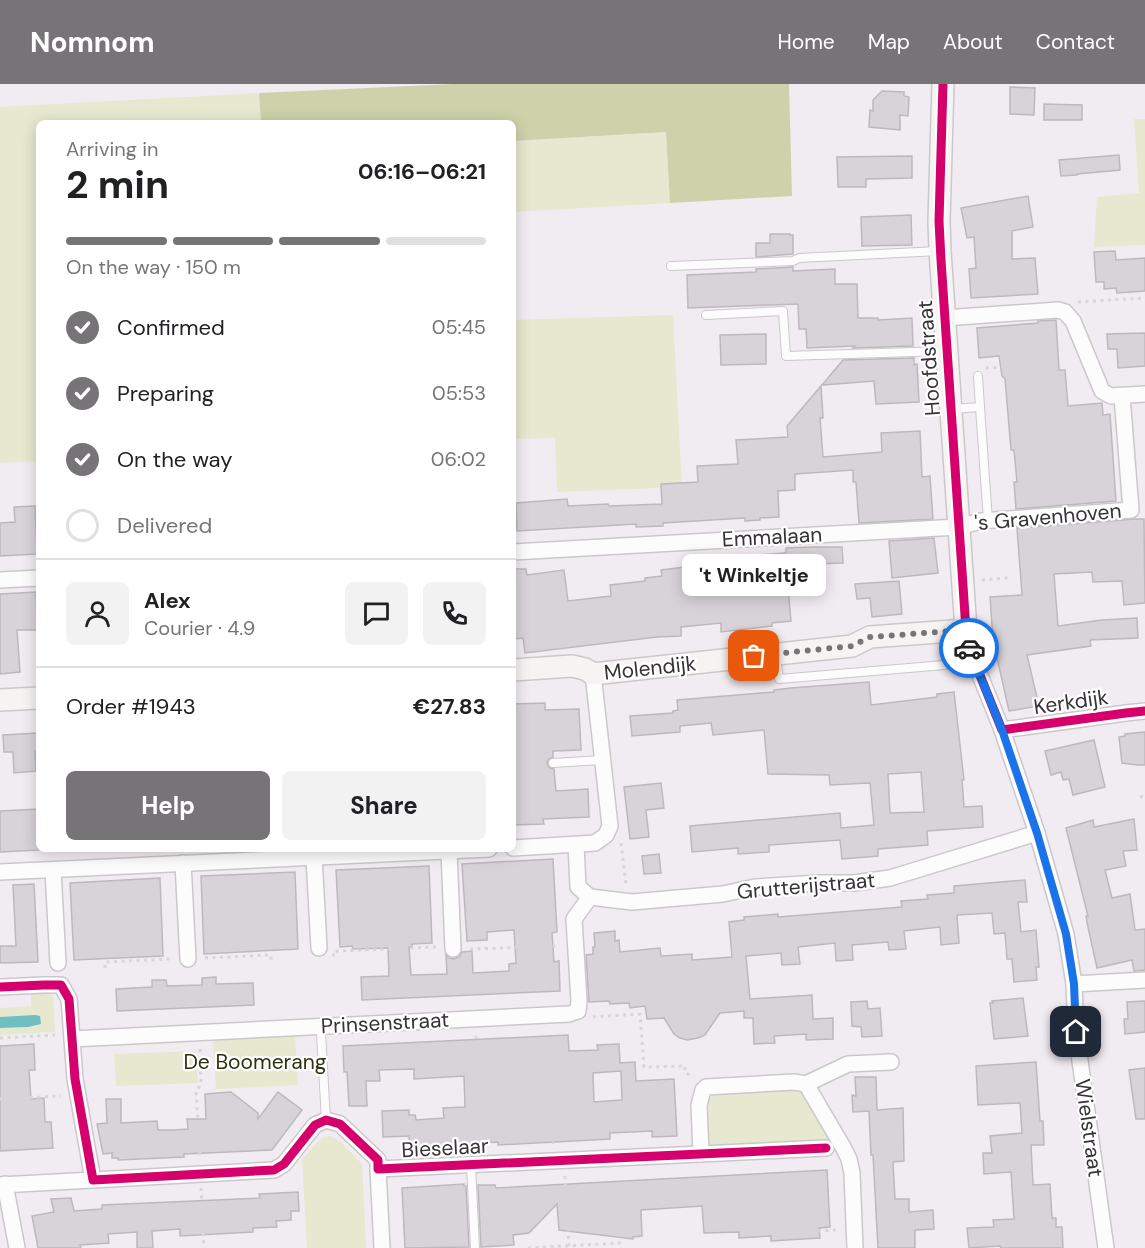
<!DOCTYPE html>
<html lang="en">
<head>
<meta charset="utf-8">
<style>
	body { margin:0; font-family:"DM Sans",sans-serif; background:#f2f2f2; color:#202124; height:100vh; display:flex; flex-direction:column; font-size:22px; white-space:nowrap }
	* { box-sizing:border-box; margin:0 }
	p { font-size:20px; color:#757577 }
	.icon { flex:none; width:33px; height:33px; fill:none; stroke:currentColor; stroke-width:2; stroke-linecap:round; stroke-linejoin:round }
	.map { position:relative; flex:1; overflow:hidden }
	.details { position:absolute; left:36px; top:36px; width:480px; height:732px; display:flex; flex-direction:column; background:#fff; border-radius:9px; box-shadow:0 3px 15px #0003 }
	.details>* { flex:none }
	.pin { position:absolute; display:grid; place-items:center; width:51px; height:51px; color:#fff; margin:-26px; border-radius:12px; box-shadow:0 3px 9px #0006 }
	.courier { position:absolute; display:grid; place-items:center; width:60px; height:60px; margin:-30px; border:4px solid #1a73e8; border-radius:50%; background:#fff; color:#222; box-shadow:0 2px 8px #0007 }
	.bubble { position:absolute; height:42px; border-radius:9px; background:#fff; box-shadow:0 3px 15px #0003; font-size:20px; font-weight:700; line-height:42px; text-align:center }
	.headline em { font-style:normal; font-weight:700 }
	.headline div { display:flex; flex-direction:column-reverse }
	.headline { display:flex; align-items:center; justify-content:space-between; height:102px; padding:0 30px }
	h1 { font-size:39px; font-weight:700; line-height:45px }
	.bar { display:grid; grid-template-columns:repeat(4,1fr); gap:9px 6px; align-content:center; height:72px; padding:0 30px }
	.bar i { height:8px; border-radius:4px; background:#e0e0e0 }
	.bar .on { background:#777477 }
	.bar p { grid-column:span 4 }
	.line { display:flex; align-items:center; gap:15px; padding:0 30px; border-top:2px solid #e0e0e0 }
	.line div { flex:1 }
	.round { display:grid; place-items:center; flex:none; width:63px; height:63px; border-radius:9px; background:#f2f2f2 }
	ol { padding:0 30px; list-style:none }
	li { display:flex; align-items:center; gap:18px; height:66px }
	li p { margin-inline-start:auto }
	li .icon { padding:6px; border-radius:50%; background:#777477; color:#fff; stroke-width:4 }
	li:last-child { color:#757577 }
	li i { width:33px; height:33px; border:3px solid #e0e0e0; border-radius:50% }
	.cta { display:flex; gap:12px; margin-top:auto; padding:12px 30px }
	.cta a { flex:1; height:69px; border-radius:9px; background:#777477; color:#fff; font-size:24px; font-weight:700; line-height:69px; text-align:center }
	.cta a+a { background:#f2f2f2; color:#202124 }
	header { display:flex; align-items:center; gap:36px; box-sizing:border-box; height:84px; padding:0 30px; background:#777477; color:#fff }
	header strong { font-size:28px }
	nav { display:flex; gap:33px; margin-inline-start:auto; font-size:21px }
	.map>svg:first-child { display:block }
</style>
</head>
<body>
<header>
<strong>Nomnom</strong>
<nav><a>Home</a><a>Map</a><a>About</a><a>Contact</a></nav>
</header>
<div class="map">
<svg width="1145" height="1164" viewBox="0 0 1145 1164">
	<rect width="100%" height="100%" fill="#f1ecf1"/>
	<g fill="#e6e9cf">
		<path d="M259,9L261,39H39V377L0,379V23Z"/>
		<path d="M1134,35H1145V161L1094,163L1097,113L1139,109Z"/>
		<path d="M666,48L670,119L513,128V57Z"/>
		<path d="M673,231L682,403L557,408L555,354L513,355V236Z"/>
		<path d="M45,908L53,911L55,948L0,951V944L28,943L40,932L0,933V924L31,922V909Z"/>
		<path d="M295,951L298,1001L216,1005L213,954Z"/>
		<path d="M196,967L198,999L116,1002L114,970Z"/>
		<path d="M797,1005L803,1007L833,1060L710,1065L707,1024L709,1017L715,1009Z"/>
		<path d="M330,1052L340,1057L362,1080L366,1164H307L302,1075L323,1053Z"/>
	</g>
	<path fill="#ced2aa" d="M453,0H789L792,112L670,119L666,48L513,57V39H261L259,9Z"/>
	<path fill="#6fbec1" d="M35,931L40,932L41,940L28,943L0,944V933Z"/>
	<g fill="#d7d3d8" stroke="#bcb9bd" stroke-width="1.5" fill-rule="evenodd">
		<path d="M1010,3L1035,4L1034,31L1010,30Z"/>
		<path d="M882,7L904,8V12L909,13L908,32L900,31V46L869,43L870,26L873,27V16Z"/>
		<path d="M1044,20L1082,21V36H1044Z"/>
		<path d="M1119,71L1120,86L1077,90V91L1061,92L1059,76Z"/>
		<path d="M912,72V94L866,95V103H838L837,73Z"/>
		<path d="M1028,112L1033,143L1012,147V175L1035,174L1038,210L971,214L969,185L976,184L974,153L967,154L961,124Z"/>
		<path d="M911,131L912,161L862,162L861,133Z"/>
		<path d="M770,150H790V151H793V170L756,173V159H770Z"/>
		<path d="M1115,167L1116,176L1145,174V207L1117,209L1116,204L1104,205V198H1096L1094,168Z"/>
		<path d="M793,183V187L835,185V200H857L858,234H878V236L912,234L913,262L853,264L855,262L807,264L806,245H799L798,220L688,224L687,191L756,188V185Z"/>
		<path d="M1056,236L1059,286H1065L1068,322L1102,319L1103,331L1110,330L1116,417L1016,425L1014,398H1017L1014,366H1011L1005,295L1002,292L999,272L979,274L977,244L1038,239V237Z"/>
		<path d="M1145,249V282L1118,284L1117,265H1108L1107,250Z"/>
		<path d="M766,250V280L721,281L720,251Z"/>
		<path d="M914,274V281L917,280L919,318L876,320L874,297L822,301L843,276Z"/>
		<path d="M821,302L823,334H820L823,373L882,368L881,349L920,347L922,393L930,392L933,435L859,439L856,398H853V386L795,390V406L778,407L779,433L760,434V436L745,437V434L663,439V442L636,443V440L517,447L516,419L567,415L568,422L608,420L609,422L662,420L661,400L698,398L697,382L738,380L736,356L788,353L787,342Z"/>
		<path d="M35,422L37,470L0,472V439L15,438L14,423Z"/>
		<path d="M1135,435H1144L1145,519L1124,521L1122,497L1093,498L1092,488L1054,490L1058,542L1102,536L1137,534L1138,554L1090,556L1091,562L1027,571L1039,622L1009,627L993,556L990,513L1022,511L1017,444Z"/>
		<path d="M934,454L938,489L892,494L889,457Z"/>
		<path d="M812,463H842L843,479L786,481V464Z"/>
		<path d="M785,469L791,537L772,539V542L721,548V539L681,543V552L657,553L525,569L523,554L513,555V485H526L527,491L564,486L568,517L611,512L610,501L645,497V494L662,492L661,486L694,482L693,476Z"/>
		<path d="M899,497L902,530L872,533L870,514L857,515L855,500Z"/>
		<path d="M36,508L37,546H17L20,588L0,590V510Z"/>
		<path d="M869,598L871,621L937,613V610L954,608L964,696H962L964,723L982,722L983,743L927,747L928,761L878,765V772L842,775L840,756L769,761V768L738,770V764L692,768L690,742L840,729L841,744L874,741L870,699L830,701L829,691L768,690L764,646L713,651L711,639L680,642V648L632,652L630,632L673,629V627L678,626L677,616L774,608V606L791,604ZM921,688L924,728L890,729L888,690Z"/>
		<path d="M545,619V626L579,625L581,666L553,667V673L548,676L547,680L550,684L554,685L556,707L588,705L589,733L543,735L544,740L513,741V620Z"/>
		<path d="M1145,648V681H1137L1122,679L1119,653L1125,652V650Z"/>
		<path d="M39,649V666L35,667L36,687L14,689L13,668H4L3,651Z"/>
		<path d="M1094,656L1105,703L1073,711L1069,695L1063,696L1061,688L1051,691L1045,667Z"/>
		<path d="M661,699L664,724L646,726L649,753L630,755L624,703Z"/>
		<path d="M39,725V766L0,768V727Z"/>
		<path d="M1134,735L1137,766L1123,767L1126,782L1105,786L1112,814L1130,810L1135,846L1145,845V886L1134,887L1132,876L1097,884L1088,843L1086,832H1088L1066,744L1093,736L1094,743Z"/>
		<path d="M659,770L661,789L644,790L642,772Z"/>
		<path d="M553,775L557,848L552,849L554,878L559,877L560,907L362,916L361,893L389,892L388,864L353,865L352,862L340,863L336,786L429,782L432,859L412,860V863H409L411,891L447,890L446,871L449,874L454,875L459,873L462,868L472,867L473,889L492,888L509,887V880L516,879L514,846L487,848V856L467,857L462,780Z"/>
		<path d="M295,788L298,865L204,870L201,792Z"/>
		<path d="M160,794L163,872L74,876L70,799Z"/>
		<path d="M1025,796L1027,818H1018L1021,848L1036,846L1039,883H1036L1037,896L1014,898L1012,875H1007L1005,849L994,850L992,829L957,831L959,859L941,861L940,843L904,847L906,865L889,866L888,858L852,861L853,876L836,877L835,859L798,863L800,880L782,881L781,869L746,872L750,915L812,911L813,935L833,934V955L806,956V950L774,952L775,959L754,960L753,934H744V927L720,929L705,951L698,954L687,956L680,954L674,950L664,934L647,935L645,922L630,924L629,919L610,920L609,917L589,918L586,871L593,870V863H595L594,849L615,847V857L619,856L620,868L660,864L661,872L692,870V876L732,873L729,838L744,836V833L778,830V833L902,823L901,817L928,815L927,811L954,809V802Z"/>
		<path d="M34,800L38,878L0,879V862H16L13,801Z"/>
		<path d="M216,893V900L253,899L254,921L117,927L116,905L152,903V896H166L167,902L202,901V894Z"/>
		<path d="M1023,914L1028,952L994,955L990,919H993L992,917Z"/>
		<path d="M867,917L868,925L880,924L882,952L862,953L861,943L852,942L851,918Z"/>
		<path d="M1145,917V948L1125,950L1124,935H1128L1127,918Z"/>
		<path d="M568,951L569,967L598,966L597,961L619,960L620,979L635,978L636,997L674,995L677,1052L652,1053V1047L610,1049V1055L592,1056L498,1061V1058L410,1063L409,1052L383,1053L382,1027L409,1026V1031H415L416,1036L444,1034L443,1024L465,1023L464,992L414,995V985L379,986L380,997H366L367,1022H349L347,988H344L343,962ZM621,987L622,1016L594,1018L593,989Z"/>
		<path d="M34,960L35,986H29L31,1015L44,1014L45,1038H51L53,1064L0,1067V962Z"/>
		<path d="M1036,978L1040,1037H1043L1044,1061H1031L1033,1101L1050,1100L1052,1134H1056V1143H1062L1063,1164H1001L1000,1162L969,1164L967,1144L994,1143L993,1136L1014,1135L1011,1088L984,1090L983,1069H992L990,1052L1022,1049L1020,1019L978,1021L976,982Z"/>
		<path d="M1145,984V1035H1136L1129,986Z"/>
		<path d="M855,993H876L877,1026L903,1024L904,1077L893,1078L895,1115H909V1128L933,1126L934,1145L915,1146V1164H878L873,1071H871L869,1027L853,1028L852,1011L856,1012Z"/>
		<path d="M231,1008L258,1029V1035L278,1008L302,1026L272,1066L184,1070V1073L118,1076V1074H112V1069L103,1070L97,1040L107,1039L106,1015H121V1039L157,1037L158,1046H173L188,1045L187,1035H206L205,1010Z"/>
		<path d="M827,1086L830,1143L819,1144L820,1154L771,1157V1152L739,1154V1148L704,1149L702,1122L641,1126L642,1152L633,1153V1155L559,1146L557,1120L529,1149L513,1151L514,1161L481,1163L478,1101H495L496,1104Z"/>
		<path d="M464,1100V1102H466L469,1163L405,1164L402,1104Z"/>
		<path d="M298,1108L299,1127H291V1136L276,1137L277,1143L253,1144V1148L180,1152V1145L152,1147L153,1164H137V1148L108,1150L109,1159L80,1161L81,1164H38L32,1132L54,1128L51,1115L71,1114L74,1127L102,1125V1121L260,1114L259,1110Z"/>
	</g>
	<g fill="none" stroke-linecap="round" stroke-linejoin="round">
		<defs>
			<g id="lane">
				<path d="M671,182L793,177L799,174L939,167"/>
				<path d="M706,231L783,227L786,272L945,267"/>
				<path d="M980,323L988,437"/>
				<path d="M952,325L980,323L978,292"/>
				<path d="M776,573L779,595L944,581L971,569"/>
				<path d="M553,679L602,676"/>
				<path d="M321,949L326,1036"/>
				<path d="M471,1081L475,1164"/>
			</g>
			<g id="street">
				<path d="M944,234L1058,226L1065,228L1073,237L1102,307L1111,312L1145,310"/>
				<path d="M513,468L958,443L981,437L1131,426L1122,312"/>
				<path d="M0,496L39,494"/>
				<path d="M966,546L971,569L1002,646L1037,749L1066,850L1074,900L1076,948L1106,1164"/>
				<path d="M1002,646L1126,629L1145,627"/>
				<path d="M576,761L578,803L590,813L632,818L723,810L755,803L818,799H854L890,794L1037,749"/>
				<path d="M513,764L595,759L606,751L610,742L593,590"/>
				<path d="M449,767L453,865"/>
				<path d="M314,773L319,864"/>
				<path d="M183,779L188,875"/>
				<path d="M53,786L58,879"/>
				<path d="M0,788L489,765"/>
				<path d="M1074,900L1145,896"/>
				<path d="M0,903L44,901H61L69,915L75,995L93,1096L274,1086L284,1080L315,1041L326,1036L340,1040L378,1076V1085L826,1064"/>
				<path d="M72,955L569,930L578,927L579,917L574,835L590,813"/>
				<path d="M806,1000L848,980L891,978"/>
				<path d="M701,1070L699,1021L703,1006L706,1003L794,998L806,1000L843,1063L849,1075L852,1089L855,1164"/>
				<path d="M378,1085L382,1164"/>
				<path d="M5,1100L17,1164"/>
				<path d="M0,1101L93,1096"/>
			</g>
			<g id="secondary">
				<path d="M513,586L572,582L585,585L593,590L852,562L870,553L966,546L940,167L939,137L943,0"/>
				<path d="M0,616L39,614"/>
			</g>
		</defs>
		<use href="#lane" stroke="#cbc8cb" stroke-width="10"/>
		<use href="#street" stroke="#cbc8cb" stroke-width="18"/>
		<use href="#secondary" stroke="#cbc8cb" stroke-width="24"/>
		<g stroke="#d7d6d7" stroke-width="3" stroke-dasharray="3 4.5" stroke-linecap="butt">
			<path d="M1078,218L1145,214"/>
			<path d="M986,284L1020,282"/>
			<path d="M982,496L1008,494"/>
			<path d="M1140,713L1145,712"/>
			<path d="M621,759L626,800"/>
			<path d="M470,865L559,862"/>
			<path d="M332,871H337V867L437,863"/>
			<path d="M205,874L271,871V876"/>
			<path d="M105,884V878L172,875"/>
			<path d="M593,933L640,930L644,983L685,982V989L694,992"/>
			<path d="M476,952L480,1065"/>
			<path d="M0,954L55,951"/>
			<path d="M200,965L201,1001L196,1007L200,1074"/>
			<path d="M552,1005L553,1060"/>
			<path d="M519,1007L584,1004"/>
			<path d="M0,1015L61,1012"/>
			<path d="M565,1092L569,1162"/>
			<path d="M201,1104L204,1164"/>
			<path d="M758,1150L837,1146"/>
			<path d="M528,1164L620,1159L621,1164"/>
		</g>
		<use href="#lane" stroke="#fdfcfd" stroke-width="8"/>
		<use href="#street" stroke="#fdfcfd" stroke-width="15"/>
		<use href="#secondary" stroke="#f6f4f2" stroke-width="21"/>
		<defs>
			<g id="cycleway">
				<path d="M943,0L939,137L941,176L966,546L971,569L1002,646L1126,629L1145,627"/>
				<path d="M0,903L44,901H61L69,915L75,995L93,1096L274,1086L284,1080L315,1041L326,1036L340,1040L378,1076V1085L826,1064"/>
			</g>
		</defs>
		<use href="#cycleway" stroke="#fff" stroke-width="13"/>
		<use href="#cycleway" stroke="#d6006c" stroke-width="9"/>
	</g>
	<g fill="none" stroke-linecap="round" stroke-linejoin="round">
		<path stroke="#777477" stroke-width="6" stroke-dasharray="0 10.8" d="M754,572L852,562L870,553L966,546L969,564"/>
		<path stroke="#1a73e8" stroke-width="8" d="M969,564L1002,646L1037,749L1066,850L1074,900L1076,948"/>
	</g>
	<g text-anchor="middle" stroke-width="4.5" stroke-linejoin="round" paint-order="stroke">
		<g font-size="21" fill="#363336" stroke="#fff">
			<text transform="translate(929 274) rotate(-94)" y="7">Hoofdstraat</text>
			<text transform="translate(1048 433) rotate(-5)" y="7">'s Gravenhoven</text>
			<text transform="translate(772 453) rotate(-3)" y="7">Emmalaan</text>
			<text transform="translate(650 584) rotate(-6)" y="7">Molendijk</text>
			<text transform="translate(1071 618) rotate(-8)" y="7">Kerkdijk</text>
			<text transform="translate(806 802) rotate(-5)" y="7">Grutterijstraat</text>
			<text transform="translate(385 939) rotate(-3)" y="7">Prinsenstraat</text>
			<text transform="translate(1089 1044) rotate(82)" y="7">Wielstraat</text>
			<text transform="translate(445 1064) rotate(-3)" y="7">Bieselaar</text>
		</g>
		<g font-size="21" fill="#2d3110" stroke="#fff">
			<text x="255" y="985">De Boomerang</text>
		</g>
	</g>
</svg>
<div class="pin" style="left:754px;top:572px;background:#ea580c"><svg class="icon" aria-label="bag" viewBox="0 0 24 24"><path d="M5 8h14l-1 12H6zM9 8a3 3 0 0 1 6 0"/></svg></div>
<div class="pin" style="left:1076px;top:948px;background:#1f2937"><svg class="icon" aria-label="home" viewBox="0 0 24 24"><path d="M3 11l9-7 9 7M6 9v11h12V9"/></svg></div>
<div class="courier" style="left:969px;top:564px"><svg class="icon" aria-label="car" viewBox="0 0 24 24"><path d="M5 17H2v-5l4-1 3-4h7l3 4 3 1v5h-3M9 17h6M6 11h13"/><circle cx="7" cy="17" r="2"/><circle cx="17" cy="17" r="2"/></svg></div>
<div class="bubble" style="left:682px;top:470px;width:144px">'t Winkeltje</div>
<section class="details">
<div class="headline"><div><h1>2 min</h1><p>Arriving in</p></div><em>06:16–06:21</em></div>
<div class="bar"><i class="on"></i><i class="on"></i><i class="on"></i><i></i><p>On the way · 150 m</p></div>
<ol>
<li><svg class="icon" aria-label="check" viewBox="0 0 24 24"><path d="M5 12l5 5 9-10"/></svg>Confirmed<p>05:45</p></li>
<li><svg class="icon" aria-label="check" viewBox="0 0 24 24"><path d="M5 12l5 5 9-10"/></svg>Preparing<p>05:53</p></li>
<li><svg class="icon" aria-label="check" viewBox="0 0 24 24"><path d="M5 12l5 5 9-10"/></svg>On the way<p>06:02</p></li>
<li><i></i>Delivered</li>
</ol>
<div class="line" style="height:108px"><a class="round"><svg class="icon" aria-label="person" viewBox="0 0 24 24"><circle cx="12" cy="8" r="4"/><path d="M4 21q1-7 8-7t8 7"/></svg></a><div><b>Alex</b><p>Courier · 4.9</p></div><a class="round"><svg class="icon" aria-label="chat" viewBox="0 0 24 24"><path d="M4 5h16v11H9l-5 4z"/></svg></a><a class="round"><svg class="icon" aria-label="phone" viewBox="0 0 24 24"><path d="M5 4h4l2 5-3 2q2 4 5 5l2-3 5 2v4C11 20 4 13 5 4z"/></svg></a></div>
<div class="line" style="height:78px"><div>Order #1943</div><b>€27.83</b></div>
<div class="cta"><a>Help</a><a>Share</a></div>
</section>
</div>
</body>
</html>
